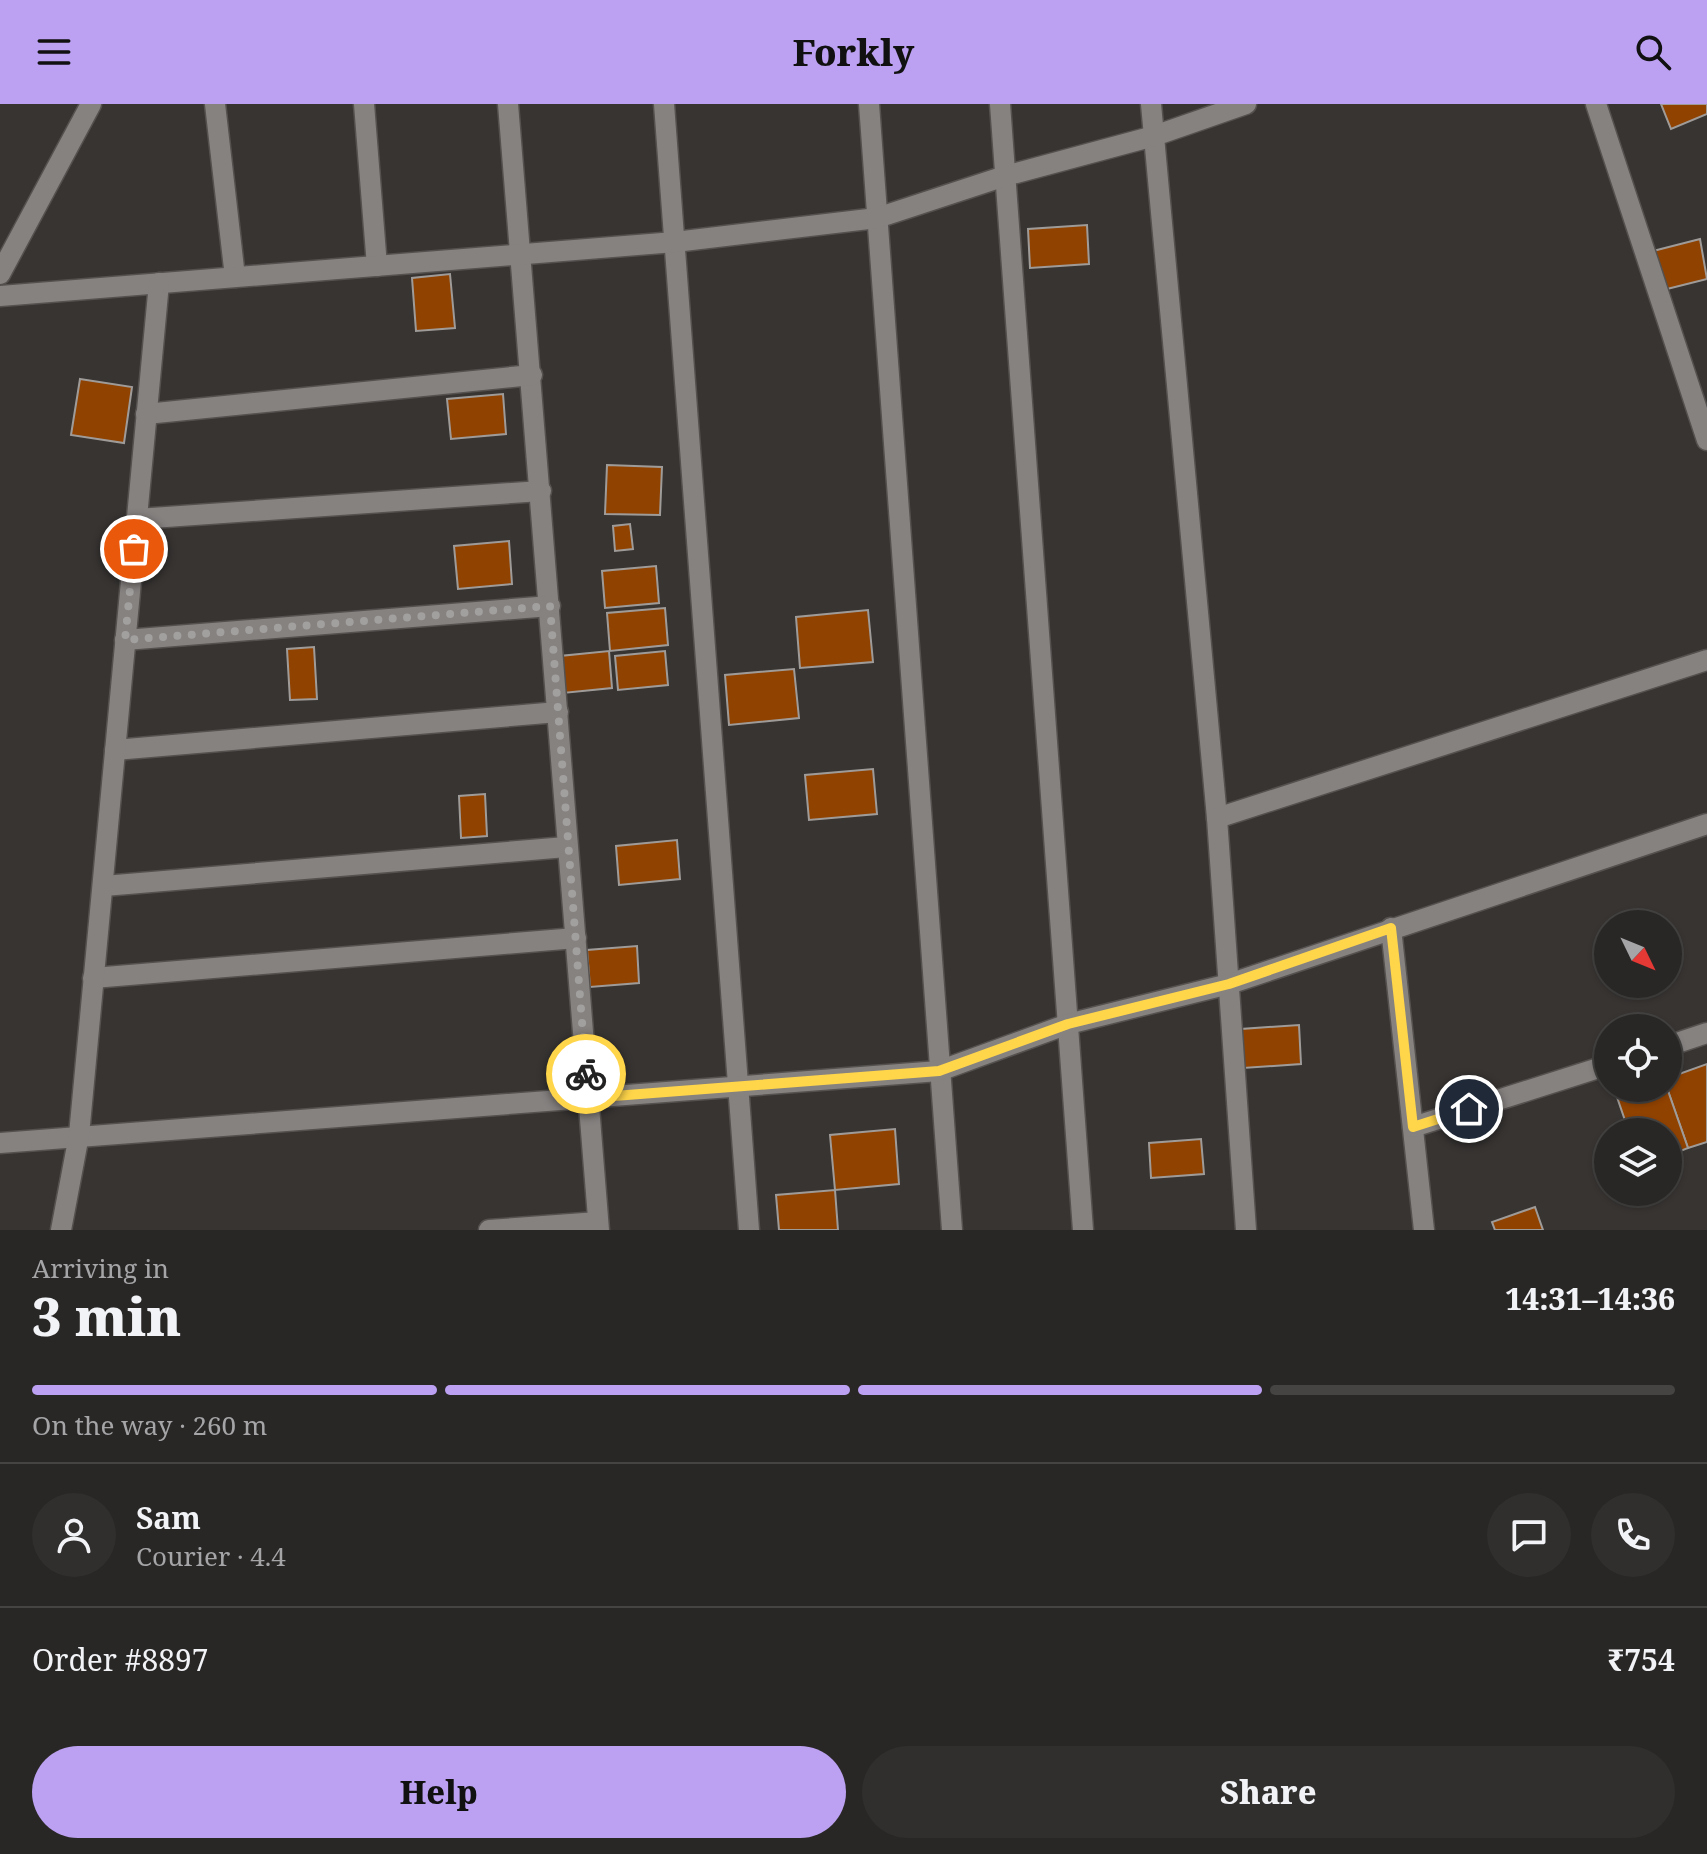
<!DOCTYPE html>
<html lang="en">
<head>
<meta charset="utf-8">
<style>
	body { margin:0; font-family:"Noto Serif",serif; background:#312f2e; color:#f1f3f6; height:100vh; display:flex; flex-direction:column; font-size:30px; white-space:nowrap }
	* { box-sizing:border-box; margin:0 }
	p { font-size:26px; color:#a5a5a7 }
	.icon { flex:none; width:44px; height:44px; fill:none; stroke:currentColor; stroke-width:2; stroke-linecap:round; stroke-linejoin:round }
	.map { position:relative; height:1126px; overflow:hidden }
	.details { display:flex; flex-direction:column; background:#292726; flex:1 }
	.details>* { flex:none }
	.needle { width:52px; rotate:133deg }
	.buttons { position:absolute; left:1594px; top:806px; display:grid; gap:16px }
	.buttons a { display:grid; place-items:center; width:88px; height:88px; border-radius:50%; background:#292726; box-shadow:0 2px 6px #0004,0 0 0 2px #454443; font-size:40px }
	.pin { position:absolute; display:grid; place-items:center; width:68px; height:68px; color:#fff; margin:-34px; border:4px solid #fff; border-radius:50%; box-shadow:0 2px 8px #0007 }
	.courier { position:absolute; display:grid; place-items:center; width:80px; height:80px; margin:-40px; border:6px solid #ffd54a; border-radius:50%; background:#fff; color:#222; box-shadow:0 2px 10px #0007 }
	.head em { font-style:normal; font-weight:800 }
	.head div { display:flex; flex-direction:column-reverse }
	.head { display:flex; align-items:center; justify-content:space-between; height:136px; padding:0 32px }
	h1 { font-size:52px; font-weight:800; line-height:60px }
	.bar { display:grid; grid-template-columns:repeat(4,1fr); gap:12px 8px; align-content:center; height:96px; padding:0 32px }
	.bar i { height:10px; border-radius:6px; background:#454443 }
	.bar .on { background:#bca0f2 }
	.bar p { grid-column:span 4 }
	.line { display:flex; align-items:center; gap:20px; padding:0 32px; border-top:2px solid #454443 }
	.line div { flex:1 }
	.round { display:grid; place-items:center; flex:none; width:84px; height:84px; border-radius:42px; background:#312f2e }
	.button { display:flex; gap:16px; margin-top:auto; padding:16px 32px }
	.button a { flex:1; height:92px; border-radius:48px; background:#bca0f2; color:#111; font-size:32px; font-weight:800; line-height:92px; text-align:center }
	.button a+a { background:#312f2e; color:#f1f3f6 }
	header { display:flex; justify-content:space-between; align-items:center; height:104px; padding:0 32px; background:#bca0f2; color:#111; font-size:36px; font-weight:800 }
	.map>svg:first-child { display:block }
</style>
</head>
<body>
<header><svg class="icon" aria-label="menu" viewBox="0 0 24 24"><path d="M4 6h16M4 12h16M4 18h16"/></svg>Forkly<svg class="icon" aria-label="search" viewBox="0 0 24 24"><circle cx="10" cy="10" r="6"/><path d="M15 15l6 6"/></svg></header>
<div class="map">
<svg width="1707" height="1126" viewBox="0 0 1707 1126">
	<rect width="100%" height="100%" fill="#373432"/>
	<g fill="#904200" stroke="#9f9b99" stroke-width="2">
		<path d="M1661,0H1707V10L1671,25Z"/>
		<path d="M1087,121L1089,160L1030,164L1028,125Z"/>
		<path d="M1700,135L1707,175L1663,186L1653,147Z"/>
		<path d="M450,170L455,224L416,227L412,174Z"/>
		<path d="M80,275L132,283L124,339L71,331Z"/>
		<path d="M503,290L506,330L451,335L447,295Z"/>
		<path d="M607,361L662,363L660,411L605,410Z"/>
		<path d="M630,420L633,445L615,447L613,422Z"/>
		<path d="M509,437L512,480L458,485L454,442Z"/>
		<path d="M656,462L659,499L605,504L602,467Z"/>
		<path d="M665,504L668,541L610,547L607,509Z"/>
		<path d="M868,506L873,558L800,564L796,513Z"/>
		<path d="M314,543L317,595L290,596L287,545Z"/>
		<path d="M609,547L612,584L563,589L560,552Z"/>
		<path d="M665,547L668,581L618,586L615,552Z"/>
		<path d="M794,565L799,614L729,621L725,571Z"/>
		<path d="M873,665L877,710L809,716L805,671Z"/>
		<path d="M485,690L487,732L461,734L459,692Z"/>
		<path d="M677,736L680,775L619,781L616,742Z"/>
		<path d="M637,842L639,879L590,883L587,846Z"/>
		<path d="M1299,921L1301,960L1243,964L1241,925Z"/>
		<path d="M1707,960V1038L1688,1044L1667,984L1668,974Z"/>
		<path d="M1641,984H1667L1688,1044L1668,1052V1028H1629L1617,993Z"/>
		<path d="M895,1025L899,1080L835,1086L830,1031Z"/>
		<path d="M1201,1035L1204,1070L1151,1074L1149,1039Z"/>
		<path d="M835,1086L838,1126H779L776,1091Z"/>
		<path d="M1535,1103L1543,1126H1495L1492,1118Z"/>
	</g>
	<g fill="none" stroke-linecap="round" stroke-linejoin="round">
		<defs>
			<g id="minor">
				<path d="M215,0L235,173"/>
				<path d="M364,0L377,162"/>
				<path d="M508,0L599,1126"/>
				<path d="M664,0L749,1126"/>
				<path d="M869,0L952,1126"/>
				<path d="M1000,0L1083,1126"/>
				<path d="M1151,0L1217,714L1246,1126"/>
				<path d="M1596,0L1707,336"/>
				<path d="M0,170L91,0"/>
				<path d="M0,192L675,138L877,114L1005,72L1154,32L1246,0"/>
				<path d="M146,310L532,271"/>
				<path d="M137,415L541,387"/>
				<path d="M125,536L550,502"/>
				<path d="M115,646L558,608"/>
				<path d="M1217,714L1707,556"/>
				<path d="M104,782L566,743"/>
				<path d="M1391,824L1424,1126"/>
				<path d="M93,874L576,834"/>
				<path d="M1668,942L1707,929"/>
				<path d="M1413,1023L1608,961"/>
				<path d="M0,1039L939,967L1068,920L1229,880L1707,720"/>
				<path d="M61,1126L79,1031L159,179"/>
				<path d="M489,1126L598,1118"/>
			</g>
		</defs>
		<use href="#minor" stroke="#54514f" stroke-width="23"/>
		<use href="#minor" stroke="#868280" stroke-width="20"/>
	</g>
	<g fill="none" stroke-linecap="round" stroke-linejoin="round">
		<path stroke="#a2a09f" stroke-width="8" stroke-dasharray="0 14.4" d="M134,445L125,536L550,502L586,970"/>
		<path stroke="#ffd54a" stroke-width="10" d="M586,970L588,994L939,967L1068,920L1229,880L1391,824L1413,1023L1469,1005"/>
	</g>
</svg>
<div class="buttons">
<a><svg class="needle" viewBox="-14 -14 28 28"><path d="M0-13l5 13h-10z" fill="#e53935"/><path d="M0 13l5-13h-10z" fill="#a5a5a7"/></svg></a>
<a><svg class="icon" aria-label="locate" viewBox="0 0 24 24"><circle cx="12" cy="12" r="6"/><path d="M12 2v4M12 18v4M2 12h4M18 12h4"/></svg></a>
<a><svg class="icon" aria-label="layers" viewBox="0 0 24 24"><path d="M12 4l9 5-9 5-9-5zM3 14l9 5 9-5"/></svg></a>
</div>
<div class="pin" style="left:134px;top:445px;background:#ea580c"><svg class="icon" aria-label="bag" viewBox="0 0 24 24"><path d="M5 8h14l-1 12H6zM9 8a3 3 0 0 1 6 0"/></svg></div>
<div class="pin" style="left:1469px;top:1005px;background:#1f2937"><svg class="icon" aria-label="home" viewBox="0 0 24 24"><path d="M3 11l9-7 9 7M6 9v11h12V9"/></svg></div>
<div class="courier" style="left:586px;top:970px"><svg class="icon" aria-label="bike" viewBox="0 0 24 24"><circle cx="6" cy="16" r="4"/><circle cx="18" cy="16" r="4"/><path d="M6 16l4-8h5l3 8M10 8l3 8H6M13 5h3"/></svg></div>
</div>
<section class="details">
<div class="head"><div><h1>3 min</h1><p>Arriving in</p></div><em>14:31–14:36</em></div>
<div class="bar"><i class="on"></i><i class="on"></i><i class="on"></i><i></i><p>On the way · 260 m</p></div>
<div class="line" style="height:144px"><a class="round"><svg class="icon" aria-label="person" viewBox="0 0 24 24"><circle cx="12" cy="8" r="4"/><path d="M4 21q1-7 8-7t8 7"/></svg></a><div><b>Sam</b><p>Courier · 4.4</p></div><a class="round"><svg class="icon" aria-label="chat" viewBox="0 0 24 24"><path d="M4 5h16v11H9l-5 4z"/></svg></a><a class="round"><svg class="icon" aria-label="phone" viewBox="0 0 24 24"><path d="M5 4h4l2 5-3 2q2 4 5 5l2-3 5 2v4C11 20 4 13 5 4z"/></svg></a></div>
<div class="line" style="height:104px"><div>Order #8897</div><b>₹754</b></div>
<div class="button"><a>Help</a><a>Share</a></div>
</section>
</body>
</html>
